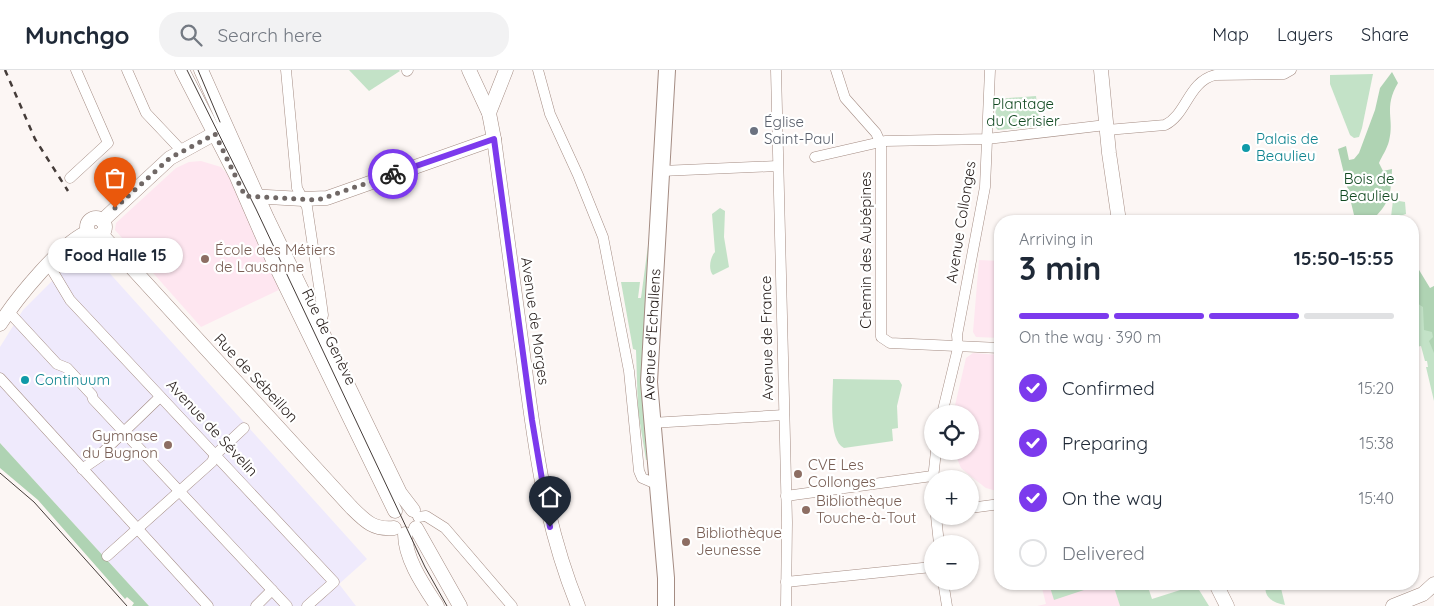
<!DOCTYPE html>
<html lang="en">
<head>
<meta charset="utf-8">
<style>
	body { margin:0; font-family:Quicksand,sans-serif; background:#f2f2f3; color:#1f2937; height:100vh; display:flex; flex-direction:column; font-size:19px; white-space:nowrap }
	* { box-sizing:border-box; margin:0 }
	p { font-size:16px; color:#747a83 }
	.icon { flex:none; width:28px; height:28px; fill:none; stroke:currentColor; stroke-width:2; stroke-linecap:round; stroke-linejoin:round }
	.map { position:relative; flex:1; overflow:hidden }
	.drawer { position:absolute; left:994px; top:145px; width:425px; height:375px; display:flex; flex-direction:column; background:#fff; border-radius:20px; box-shadow:0 1px 4px #0004 }
	.drawer>* { flex:none }
	.fabs { position:absolute; left:924px; top:335px; display:grid; gap:10px }
	.fabs a { display:grid; place-items:center; width:55px; height:55px; border-radius:50%; background:#fff; box-shadow:0 1px 4px #0004; font-size:25px }
	.pin { position:absolute; display:grid; place-items:center; width:42px; height:42px; color:#fff; margin:-51px -21px; border-radius:50% 50% 50% 0; rotate:-45deg; box-shadow:0 0 5px #0007 }
	.pin .icon { rotate:45deg }
	.courier { position:absolute; display:grid; place-items:center; width:50px; height:50px; margin:-25px; border:4px solid #7c3aed; border-radius:50%; background:#fff; color:#222; box-shadow:0 1px 6px #0007 }
	.bubble { position:absolute; height:35px; border-radius:18px; background:#fff; box-shadow:0 1px 4px #0004; font-size:16px; font-weight:700; line-height:35px; text-align:center }
	.summary em { font-style:normal; font-weight:700 }
	.summary div { display:flex; flex-direction:column-reverse }
	.summary { display:flex; align-items:center; justify-content:space-between; height:85px; padding:0 25px }
	h1 { font-size:32px; font-weight:700; line-height:38px }
	.bar { display:grid; grid-template-columns:repeat(4,1fr); gap:8px 5px; align-content:center; height:60px; padding:0 25px }
	.bar i { height:6px; border-radius:4px; background:#e0e1e3 }
	.bar .selected { background:#7c3aed }
	.bar p { grid-column:span 4 }
	ol { padding:0 25px; list-style:none }
	li { display:flex; align-items:center; gap:15px; height:55px }
	li p { margin-inline-start:auto }
	li .icon { padding:5px; border-radius:50%; background:#7c3aed; color:#fff; stroke-width:4 }
	li:last-child { color:#747a83 }
	li i { width:28px; height:28px; border:2px solid #e0e1e3; border-radius:50% }
	header { display:flex; align-items:center; gap:30px; box-sizing:border-box; height:70px; padding:0 25px; background:#fff; border-bottom:1px solid #e0e1e3 }
	header strong { font-size:24px }
	nav { display:flex; gap:28px; margin-inline-start:auto; font-size:18px }
	.search { width:350px; height:45px; background:#f2f2f3; display:flex; align-items:center; gap:12px; box-sizing:border-box; padding:0 18px; border-radius:20px; color:#747a83; font-size:19px }
	.map>svg:first-child { display:block }
</style>
</head>
<body>
<header>
<strong>Munchgo</strong>
<div class="search"><svg class="icon" aria-label="search" viewBox="0 0 24 24"><circle cx="10" cy="10" r="6"/><path d="M15 15l6 6"/></svg>Search here</div>
<nav><a>Map</a><a>Layers</a><a>Share</a></nav>
</header>
<div class="map">
<svg width="1434" height="536" viewBox="0 0 1434 536">
	<rect width="100%" height="100%" fill="#fcf6f4"/>
	<path fill="#efeafc" d="M86,177L367,489L339,514L356,536H149L0,373V277L23,240Z"/>
	<g fill="#fee6f0">
		<path d="M201,91L221,97L228,105L283,218L201,257L115,160L116,153L176,98L189,92Z"/>
		<path d="M979,190L1000,191V268L976,267L973,262Z"/>
		<path d="M973,283L1000,285V422L986,418L973,408L961,398L954,381H970V344H953L966,288Z"/>
		<path d="M1041,514H1113L1120,536H1037L1046,534Z"/>
	</g>
	<g fill="#c3e2c7">
		<path d="M349,0H399L400,1L369,21Z"/>
		<path d="M1373,4L1362,58L1359,67L1354,68L1350,65L1330,14V5Z"/>
		<path d="M1036,26L1040,56L998,60L995,57L996,29Z"/>
		<path d="M1393,130L1405,132L1406,144L1394,148L1391,147Z"/>
		<path d="M720,138L725,141L724,167L729,197L713,205C708,200 710,187 715,182L712,144Z"/>
		<path d="M649,168V390H646L638,341L636,280L633,279L621,212H640L638,228H641Z"/>
		<path d="M1434,216V331L1426,297H1428L1427,291H1425L1421,276L1416,277L1412,262V226L1417,234Z"/>
		<path d="M833,309L899,310L902,315L897,336L898,358L892,359L893,371L844,378C828,370 833,326 833,309Z"/>
		<path d="M1049,514H1089L1090,518L1054,530Z"/>
		<path d="M1113,514H1147L1152,529L1196,515L1209,536H1120Z"/>
		<path d="M1266,514H1280L1285,535C1273,533 1263,527 1266,514Z"/>
	</g>
	<g fill="#afd3b3">
		<path d="M1392,2L1398,13C1383,38 1395,49 1389,71C1387,79 1382,86 1379,93L1383,101L1392,99C1391,125 1390,133 1371,151H1345L1355,149L1338,79L1346,76L1349,90L1354,89L1359,83L1375,40L1380,18Z"/>
		<path d="M1413,190L1430,218L1434,216V283L1429,271L1433,267L1432,262L1424,260L1423,237C1407,229 1412,206 1413,190Z"/>
		<path d="M0,373L149,536H132L134,533L127,527L125,529L38,430L0,398Z"/>
	</g>
	<g fill="none" stroke-linecap="round" stroke-linejoin="round">
		<defs>
			<g id="street">
				<path d="M127,0L146,43L181,80"/>
				<path d="M286,0L297,118L307,137L320,223L323,245L320,258"/>
				<path d="M538,0L550,44L578,105L603,167L629,301L639,401L642,408L656,414"/>
				<path d="M776,0L787,452L786,536"/>
				<path d="M836,0L845,28L876,63L881,74V267L890,273L1000,278"/>
				<path d="M407,1L408,0"/>
				<path d="M1107,60L1165,55C1187,44 1188,12 1215,5L1284,4L1291,0"/>
				<path d="M815,87L885,71L987,69L1106,55"/>
				<path d="M661,101L777,96"/>
				<path d="M70,108L108,73L76,0"/>
				<path d="M49,195L70,230L334,512L307,536"/>
				<path d="M8,241L57,294L67,298L92,325L93,329L287,536"/>
				<path d="M0,308L208,536"/>
				<path d="M942,344L958,278L957,265L985,117L990,0"/>
				<path d="M651,353L784,345"/>
				<path d="M82,399L101,386L102,383L160,327"/>
				<path d="M933,409L936,381"/>
				<path d="M786,426L932,406"/>
				<path d="M970,438L1000,434"/>
				<path d="M936,446L939,474"/>
				<path d="M418,447L426,446L445,458L512,536"/>
				<path d="M107,486L212,392L215,385L244,358"/>
				<path d="M943,511L947,536"/>
				<path d="M786,512L932,497"/>
				<path d="M256,536L272,520"/>
			</g>
			<g id="secondary">
				<path d="M182,0L236,105L272,188L395,441"/>
				<path d="M201,0L267,148L400,423L413,440"/>
				<path d="M469,0L489,43L494,69C504,143 514,218 524,292C535,377 545,455 578,536"/>
				<path d="M1101,0L1109,83L1119,151"/>
				<path d="M489,43L506,0"/>
				<path d="M250,126L303,129L327,128L494,69"/>
				<circle cx="96" cy="157" r="9"/>
				<path d="M102,151L170,88L221,60"/>
				<path d="M101,164L351,437C365,451 373,460 394,458"/>
				<path d="M0,254C16,229 62,172 88,162"/>
				<path d="M416,458L460,536"/>
				<path d="M405,464C405,489 424,516 437,536"/>
				<path d="M1216,514L1227,536"/>
				<path d="M1393,536L1423,524L1434,514"/>
			</g>
			<g id="primary">
				<path id="s1" d="M666,536V508L649,312L667,0"/>
			</g>
		</defs>
		<use href="#street" stroke="#a48c83" stroke-width="11"/>
		<use href="#secondary" stroke="#a48c83" stroke-width="15"/>
		<use href="#primary" stroke="#a48c83" stroke-width="18"/>
		<use href="#street" stroke="#fff" stroke-width="10"/>
		<use href="#secondary" stroke="#fff" stroke-width="14"/>
		<use href="#primary" stroke="#fff" stroke-width="16"/>
		<g stroke="#453c39" stroke-width="1">
			<path d="M187,0L256,139L425,497L447,536"/>
			<path d="M198,0L220,52"/>
			<path d="M0,403L34,432L127,536"/>
		</g>
		<path stroke="#453c39" stroke-width="2.5" stroke-dasharray="6 6" stroke-linecap="butt" d="M5,0L35,69L68,121"/>
	</g>
	<g fill="none" stroke-linecap="round" stroke-linejoin="round">
		<path stroke="#706866" stroke-width="5" stroke-dasharray="0 9" d="M115,138L170,88L215,64L245,126L318,130L393,104"/>
		<path stroke="#7c3aed" stroke-width="6" d="M393,104L494,69L532,350L550,457"/>
	</g>
	<circle fill="#6b7280" stroke="#fff" stroke-width="2" cx="754" cy="61" r="5"/>
	<g fill="#0f9aa8" stroke="#fff" stroke-width="2">
		<circle cx="1246" cy="78" r="5"/>
		<circle cx="25" cy="310" r="5"/>
	</g>
	<g fill="#8d6e63" stroke="#fff" stroke-width="2">
		<circle cx="205" cy="189" r="5"/>
		<circle cx="168" cy="375" r="5"/>
		<circle cx="798" cy="404" r="5"/>
		<circle cx="806" cy="440" r="5"/>
		<circle cx="686" cy="472" r="5"/>
	</g>
	<g text-anchor="middle" stroke-width="4.5" stroke-linejoin="round" paint-order="stroke">
		<g font-size="15" fill="#114921" stroke="#fff">
			<text x="1023" y="39">Plantage<tspan x="1023" dy="17">du Cerisier</tspan></text>
			<text x="1369" y="114">Bois de<tspan x="1369" dy="17">Beaulieu</tspan></text>
		</g>
		<g font-size="15" fill="#5b616d" stroke="#fff" text-anchor="start">
			<text x="764" y="57">Église<tspan x="764" dy="17">Saint-Paul</tspan></text>
		</g>
		<g font-size="15" fill="#0d838f" stroke="#fff" text-anchor="start">
			<text x="1256" y="74">Palais de<tspan x="1256" dy="17">Beaulieu</tspan></text>
			<text x="35" y="315">Continuum</text>
		</g>
		<g font-size="15" fill="#251c19" stroke="#fff">
			<text transform="translate(961 152) rotate(-81)" y="5">Avenue Collonges</text>
			<text transform="translate(866 180) rotate(-90)" y="5">Chemin des Aubépines</text>
			<text transform="translate(535 251) rotate(82)" y="5">Avenue de Morges</text>
			<text dy="5" stroke="none"><textPath href="#s1" startOffset="272">Avenue d'Echallens</textPath></text>
			<text transform="translate(329 267) rotate(64)" y="5">Rue de Genève</text>
			<text transform="translate(767 268) rotate(-91)" y="5">Avenue de France</text>
			<text transform="translate(256 308) rotate(47)" y="5">Rue de Sébeillon</text>
			<text transform="translate(212 358) rotate(47)" y="5">Avenue de Sévelin</text>
		</g>
		<g font-size="15" fill="#785e54" stroke="#fff" text-anchor="start">
			<text x="215" y="185">École des Métiers<tspan x="215" dy="17">de Lausanne</tspan></text>
			<text x="158" y="371" text-anchor="end">Gymnase<tspan x="158" dy="17">du Bugnon</tspan></text>
			<text x="808" y="400">CVE Les<tspan x="808" dy="17">Collonges</tspan></text>
			<text x="816" y="436">Bibliothèque<tspan x="816" dy="17">Touche-à-Tout</tspan></text>
			<text x="696" y="468">Bibliothèque<tspan x="696" dy="17">Jeunesse</tspan></text>
		</g>
	</g>
</svg>
<div class="fabs">
<a><svg class="icon" aria-label="locate" viewBox="0 0 24 24"><circle cx="12" cy="12" r="6"/><path d="M12 2v4M12 18v4M2 12h4M18 12h4"/></svg></a>
<a>+</a>
<a>−</a>
</div>
<div class="pin" style="left:115px;top:138px;background:#ea580c"><svg class="icon" aria-label="bag" viewBox="0 0 24 24"><path d="M5 8h14l-1 12H6zM9 8a3 3 0 0 1 6 0"/></svg></div>
<div class="pin" style="left:550px;top:457px;background:#1f2937"><svg class="icon" aria-label="home" viewBox="0 0 24 24"><path d="M3 11l9-7 9 7M6 9v11h12V9"/></svg></div>
<div class="courier" style="left:393px;top:104px"><svg class="icon" aria-label="bike" viewBox="0 0 24 24"><circle cx="6" cy="16" r="4"/><circle cx="18" cy="16" r="4"/><path d="M6 16l4-8h5l3 8M10 8l3 8H6M13 5h3"/></svg></div>
<div class="bubble" style="left:48px;top:168px;width:135px">Food Halle 15</div>
<section class="drawer">
<div class="summary"><div><h1>3 min</h1><p>Arriving in</p></div><em>15:50–15:55</em></div>
<div class="bar"><i class="selected"></i><i class="selected"></i><i class="selected"></i><i></i><p>On the way · 390 m</p></div>
<ol>
<li><svg class="icon" aria-label="check" viewBox="0 0 24 24"><path d="M5 12l5 5 9-10"/></svg>Confirmed<p>15:20</p></li>
<li><svg class="icon" aria-label="check" viewBox="0 0 24 24"><path d="M5 12l5 5 9-10"/></svg>Preparing<p>15:38</p></li>
<li><svg class="icon" aria-label="check" viewBox="0 0 24 24"><path d="M5 12l5 5 9-10"/></svg>On the way<p>15:40</p></li>
<li><i></i>Delivered</li>
</ol>
</section>
</div>
</body>
</html>
